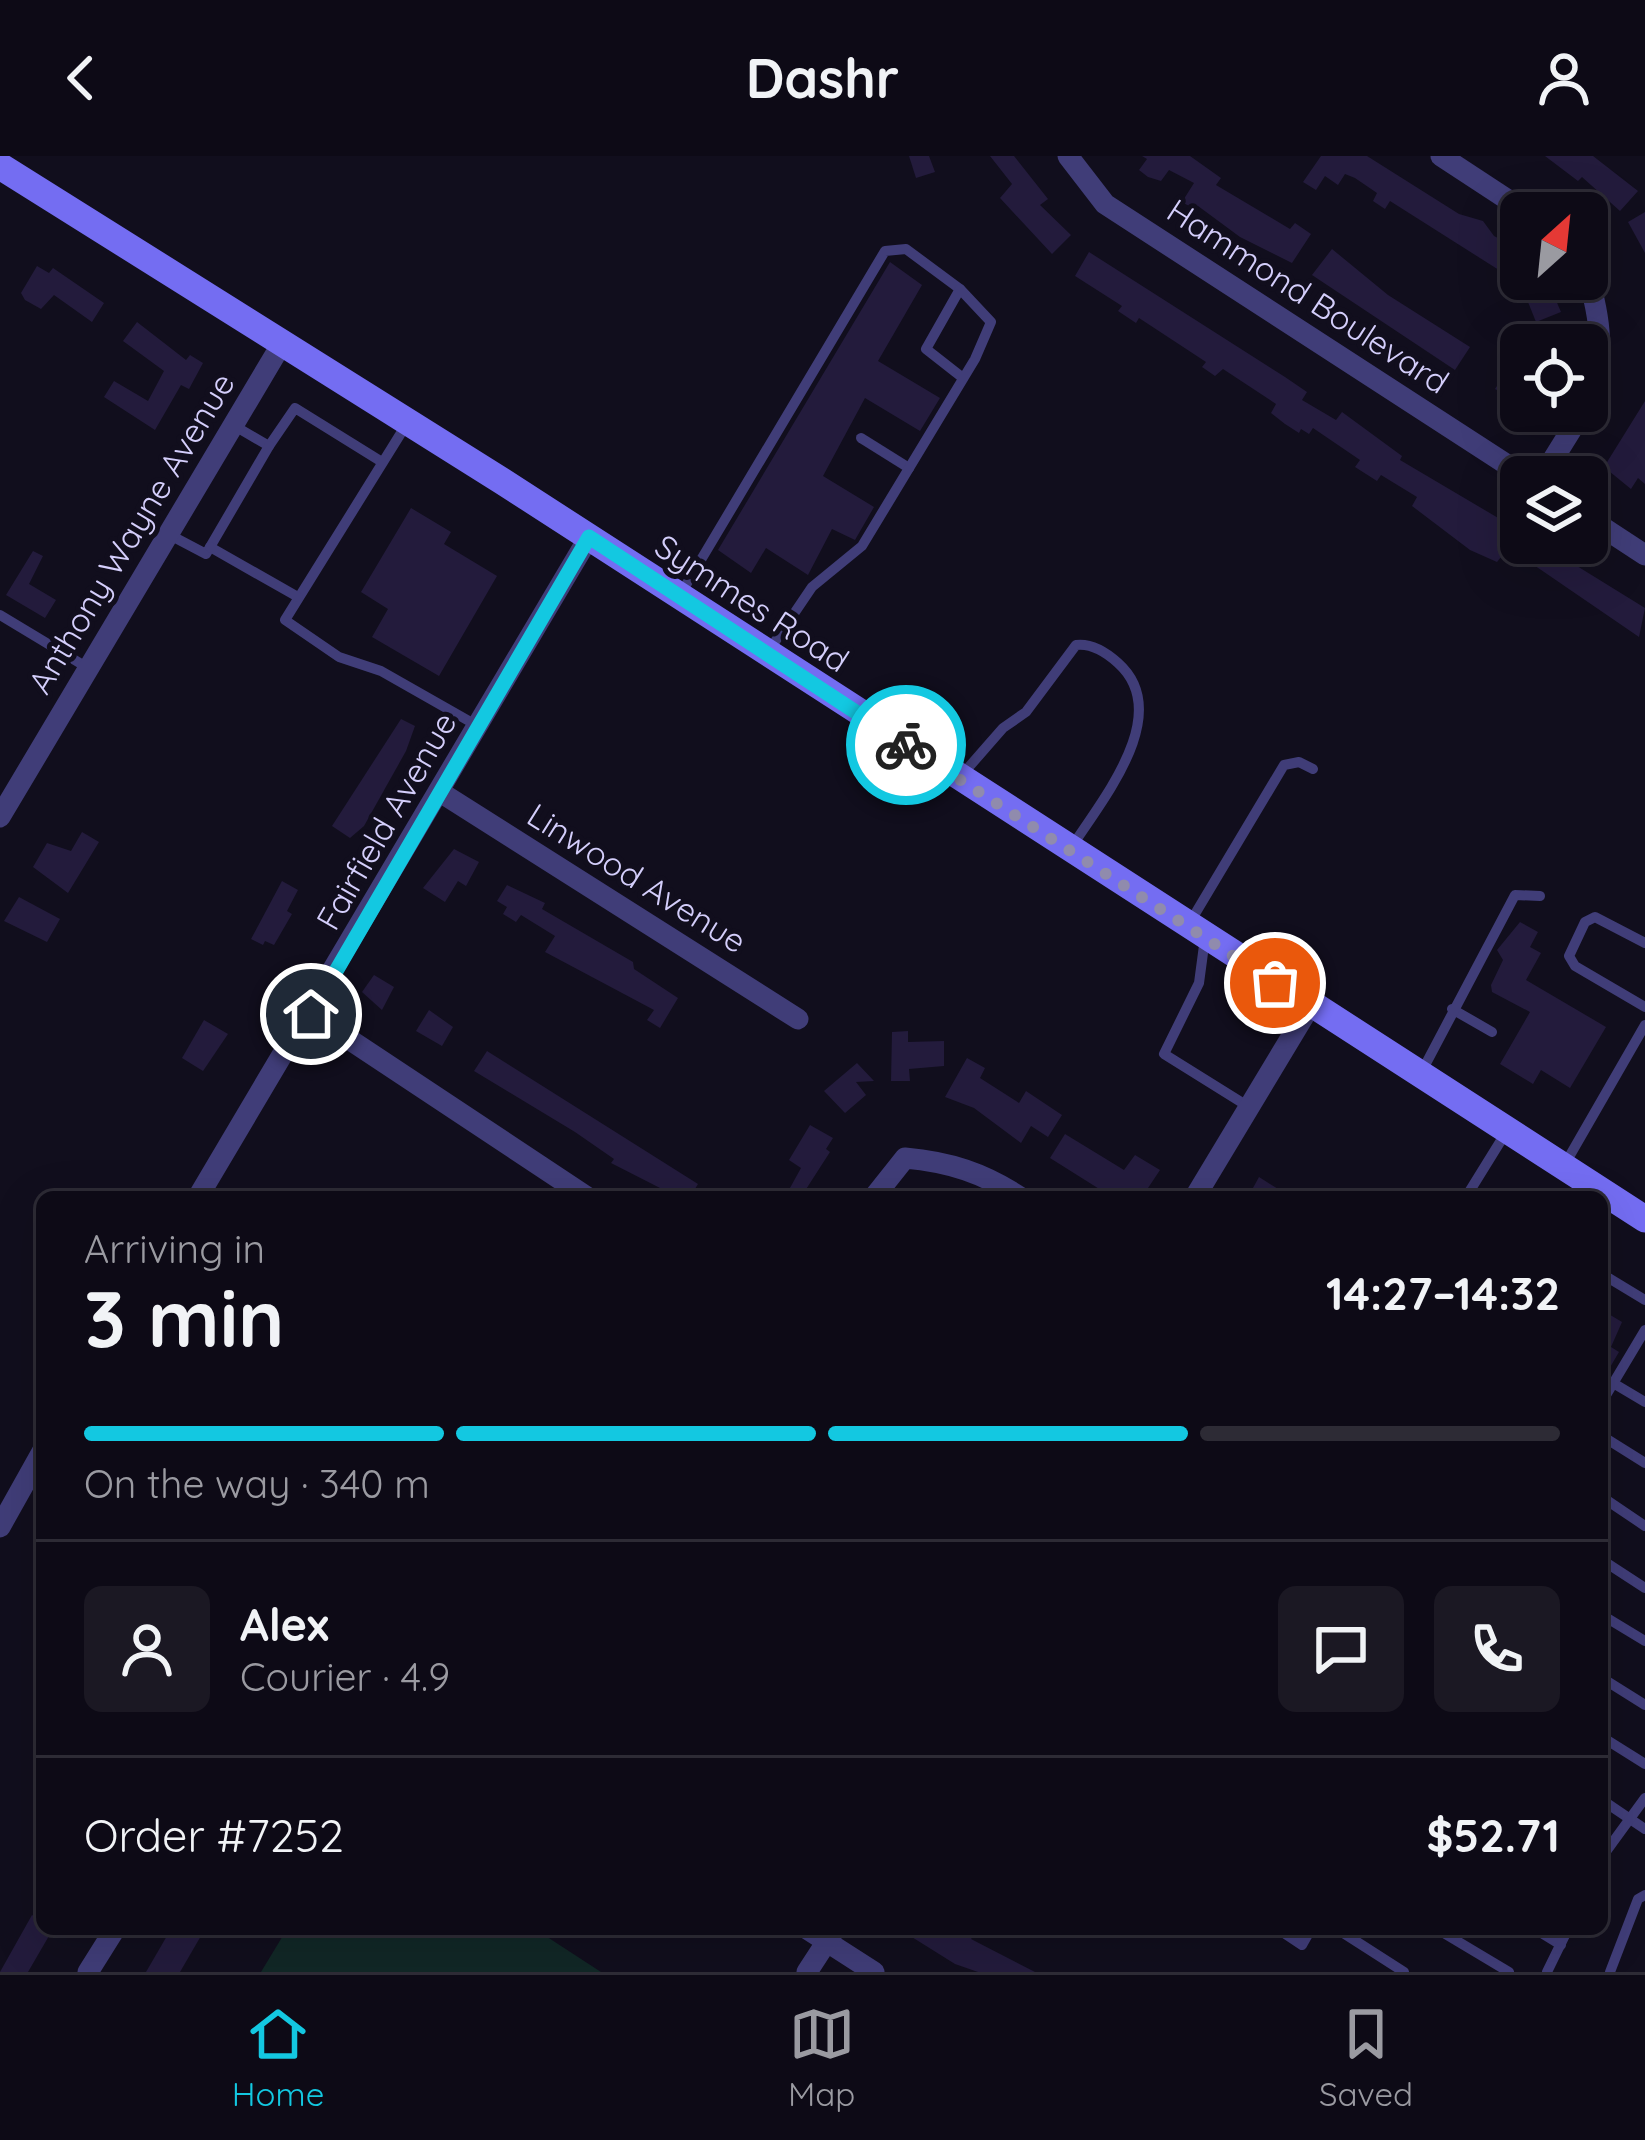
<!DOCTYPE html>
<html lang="en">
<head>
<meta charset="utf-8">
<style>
	body { margin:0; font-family:Quicksand,sans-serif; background:#1b1823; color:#f1f3f6; height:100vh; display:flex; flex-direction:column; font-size:45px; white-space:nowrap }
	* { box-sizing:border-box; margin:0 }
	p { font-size:39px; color:#9a9aa1 }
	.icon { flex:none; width:66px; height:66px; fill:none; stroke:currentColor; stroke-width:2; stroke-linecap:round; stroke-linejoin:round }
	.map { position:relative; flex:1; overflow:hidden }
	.sheet { position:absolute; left:36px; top:1035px; width:1572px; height:744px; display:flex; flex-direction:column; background:#0d0a16; border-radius:18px; box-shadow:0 12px 48px #0002,0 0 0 3px #2d2b35 }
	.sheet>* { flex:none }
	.needle { width:78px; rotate:27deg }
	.fabs { position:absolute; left:1500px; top:36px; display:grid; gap:24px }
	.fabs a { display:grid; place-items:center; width:108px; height:108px; border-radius:18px; background:#0d0a16; box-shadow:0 12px 48px #0002,0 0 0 3px #2d2b35; font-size:60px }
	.pin { position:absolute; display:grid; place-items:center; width:102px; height:102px; color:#fff; margin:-51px; border:6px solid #fff; border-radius:50%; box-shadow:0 3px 12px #0007 }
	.courier { position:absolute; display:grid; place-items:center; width:120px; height:120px; margin:-60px; border:9px solid #13c8e1; border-radius:50%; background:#fff; color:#222; box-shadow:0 3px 15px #0007 }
	.overview em { font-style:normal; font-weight:700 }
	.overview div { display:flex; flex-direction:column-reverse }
	.overview { display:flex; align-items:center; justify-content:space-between; height:204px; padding:0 48px }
	h1 { font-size:78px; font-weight:700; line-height:90px }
	.bar { display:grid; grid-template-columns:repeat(4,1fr); gap:18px 12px; align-content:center; height:144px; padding:0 48px }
	.bar i { height:15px; border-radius:9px; background:#2d2b35 }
	.bar .selected { background:#13c8e1 }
	.bar p { grid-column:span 4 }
	.line { display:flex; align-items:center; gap:30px; padding:0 48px; border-top:3px solid #2d2b35 }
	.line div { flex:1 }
	.round { display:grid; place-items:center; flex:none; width:126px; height:126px; border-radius:18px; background:#1b1823 }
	header { display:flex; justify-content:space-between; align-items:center; height:156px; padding:0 48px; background:#0d0a16; font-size:54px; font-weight:700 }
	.menu { display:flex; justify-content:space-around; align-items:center; height:168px; border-top:3px solid #2d2b35; background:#0d0a16; font-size:33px; color:#9a9aa1 }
	.menu a { display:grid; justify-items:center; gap:6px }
	.menu .selected { color:#13c8e1 }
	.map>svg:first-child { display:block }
</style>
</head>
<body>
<header><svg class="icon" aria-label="back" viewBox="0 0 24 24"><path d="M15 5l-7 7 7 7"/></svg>Dashr<svg class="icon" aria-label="person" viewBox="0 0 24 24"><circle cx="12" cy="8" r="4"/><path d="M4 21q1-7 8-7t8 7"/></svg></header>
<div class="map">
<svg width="1645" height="1816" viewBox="0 0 1645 1816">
	<rect width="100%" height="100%" fill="#110e1d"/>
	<path fill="#112726" d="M287,1773H535L601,1816H261Z"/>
	<g fill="#231b3c">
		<path d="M909,0H929L935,16L916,22Z"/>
		<path d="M990,0H1014L1048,43L1040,49L1071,79L1052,98L1000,42L1012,28Z"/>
		<path d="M1142,0H1190L1221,22L1216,29L1290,73L1295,67L1311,78L1292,107L1240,81L1198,50L1196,54L1182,46L1194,27L1169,14L1161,25L1148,21L1139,14L1147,3Z"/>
		<path d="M1321,0H1367L1459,58L1483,65L1494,80L1521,94V128L1390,45L1385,53L1373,45L1377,37L1355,22L1345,18L1338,29L1325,20L1316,34L1303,26Z"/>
		<path d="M1545,0H1593L1638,35L1620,55L1582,21L1578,25Z"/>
		<path d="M1645,56V97L1628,66Z"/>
		<path d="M1332,93L1388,139L1470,191L1455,214L1312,119Z"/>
		<path d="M1089,96L1285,221L1307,236L1302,244L1336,264L1342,256L1402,300L1400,304L1505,366L1508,362L1521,372V387H1553L1580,405L1577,410L1645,452L1639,481L1522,401L1511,408L1501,401L1497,406L1470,394L1412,350L1417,341L1381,319L1377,325L1355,311L1360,304L1313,272L1309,278L1301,273L1299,277L1285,268L1271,257L1276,248L1223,213L1215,220L1202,211L1206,206L1139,162L1136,167L1118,155L1122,150L1075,120Z"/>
		<path d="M890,106L922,129L878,205L940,242L920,275L865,242L823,320L874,351L855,384L832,373L808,419L766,392L751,417L718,394Z"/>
		<path d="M37,110L49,117L53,112L104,147L92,166L54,139L41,153L25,144L21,137Z"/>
		<path d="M1548,126L1561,156L1536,166L1524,136Z"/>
		<path d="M137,166L186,204L190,199L203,207L189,233L181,229L155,274L104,241L114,225L148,245L164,215L123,185Z"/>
		<path d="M1506,216L1521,224V257L1497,248L1503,237L1495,233Z"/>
		<path d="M1645,245V328L1638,322L1631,333L1604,311Z"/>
		<path d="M411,352L451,376L444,388L497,420L439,520L372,481L388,453L361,436Z"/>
		<path d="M33,395L43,400L29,428L56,444L45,462L6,439Z"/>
		<path d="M401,563L415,570L406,595L364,670L350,682L332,670Z"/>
		<path d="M82,676L99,686L68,737L33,711L47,687L71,695Z"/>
		<path d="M454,693L479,706L466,730L458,725L445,746L423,732Z"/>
		<path d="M282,725L298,734L287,755L292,758L274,789L265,785L263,789L251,783Z"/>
		<path d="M507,729L545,747L542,753L633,806L634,813L678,842L660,872L647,864L654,854L545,796L555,780L521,759L516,766L503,758L507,751L497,745Z"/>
		<path d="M19,741L60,763L47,786L4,765Z"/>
		<path d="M1520,766L1538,776L1530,791L1541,797L1526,824L1606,871L1570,932L1541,914L1533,928L1500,908L1530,856L1492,836L1491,829L1503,804L1497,794Z"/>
		<path d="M374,819L394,831L382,854L362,836Z"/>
		<path d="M429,854L453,871L442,890L416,875Z"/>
		<path d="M204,864L228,878L203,915L182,902Z"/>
		<path d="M908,875V886L944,885V910L909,913L910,925H891L892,876Z"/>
		<path d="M487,895L698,1028L690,1041H655L660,1032L611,1007L614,1003L575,976L474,915Z"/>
		<path d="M967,902L985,912L980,922L1019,947L1026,935L1062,959L1048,981L1031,970L1021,987L974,952L945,941Z"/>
		<path d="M857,907L874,925L856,926L866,939L845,957L824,935Z"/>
		<path d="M810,969L833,982L826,993L830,996L801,1041H785L801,1012L789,1004Z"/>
		<path d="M1065,978L1124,1014L1135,999L1160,1014L1142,1041H1112L1050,1002Z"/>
		<path d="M1259,1021L1291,1041H1248Z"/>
		<path d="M1602,1154L1622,1166L1611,1191L1619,1196L1602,1225Z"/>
		<path d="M32,1759L42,1765V1773H53L28,1816H0Z"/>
		<path d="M171,1773H205L180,1816H146Z"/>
		<path d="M899,1773H978L971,1783L1035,1816H978L955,1808Z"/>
	</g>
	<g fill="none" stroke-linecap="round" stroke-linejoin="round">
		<g stroke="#403d78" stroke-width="10">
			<path d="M233,269L269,290L295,252L382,306"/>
			<path d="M406,269L285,464L339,501L381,515L476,569"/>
			<path d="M861,282L909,312"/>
			<path d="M168,378L206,398L269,290"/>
			<path d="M210,391L298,441"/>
			<path d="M680,439L885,95L906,93L960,133"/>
			<path d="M0,459L88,512"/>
			<path d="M768,496L812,431L862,390L975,203L991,166L960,133L926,193L963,222"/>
			<path d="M961,620L1003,572L1026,556L1076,489C1092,487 1107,497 1118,507C1175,558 1101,645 1071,692"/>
			<path d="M1189,768L1284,609L1299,606L1313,613"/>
			<path d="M1205,782L1199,827L1164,898L1249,951"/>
			<path d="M1645,787L1595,761L1585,766L1569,800L1575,810L1645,851"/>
			<path d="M1452,853L1492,876"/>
			<path d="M1421,917L1515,739L1540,740"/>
			<path d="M1565,1008L1645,869"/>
			<path d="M1466,1041L1505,978"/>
			<path d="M1602,1118L1645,1144"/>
			<path d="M1613,1227L1645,1246"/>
			<path d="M1602,1246L1645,1174"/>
			<path d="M1602,1280L1645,1307"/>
			<path d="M1602,1341L1645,1370"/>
			<path d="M1602,1404L1645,1432"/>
			<path d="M1602,1459L1645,1485"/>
			<path d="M1602,1522L1645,1549"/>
			<path d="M1602,1581L1645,1608"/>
			<path d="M1602,1644L1645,1673"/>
			<path d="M1602,1701L1645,1642"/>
			<path d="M1278,1773L1302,1789L1311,1773"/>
			<path d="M1337,1773L1404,1816"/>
			<path d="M1437,1773L1509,1816"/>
			<path d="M1535,1773L1561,1789"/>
			<path d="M1547,1816L1568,1773"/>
			<path d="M1610,1816L1638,1743L1645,1739"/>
		</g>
		<g stroke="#403d78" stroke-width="21">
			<path d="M1068,0L1105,48L1526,321"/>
			<path d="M1441,0L1528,57"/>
			<path d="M1587,117C1601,164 1606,200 1587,246"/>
			<path d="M1542,321L1583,255"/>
			<path d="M1587,361L1645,399"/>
			<path d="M440,636L798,863"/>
			<path d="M0,661L281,189"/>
			<path d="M311,858L587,1041"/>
			<path d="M198,1041L589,381"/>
			<path d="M874,1041L905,1002C950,1006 983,1017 1020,1041"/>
			<path d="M1195,1041L1310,850"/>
			<path d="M0,1371L42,1296"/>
			<path d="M807,1773L874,1816"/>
			<path d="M88,1816L115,1773"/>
			<path d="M807,1816L835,1773"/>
		</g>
		<path stroke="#746df2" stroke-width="27" d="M0,10L502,325L1645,1063"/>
	</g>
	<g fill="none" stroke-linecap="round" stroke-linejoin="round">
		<path stroke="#908bad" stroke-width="12" stroke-dasharray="0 21.6" d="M906,589L1275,827"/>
		<path stroke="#13c8e1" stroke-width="15" d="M311,858L589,381L906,589"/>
	</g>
	<g text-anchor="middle" stroke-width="10" stroke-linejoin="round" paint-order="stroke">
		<g font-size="33" fill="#d4cefb" stroke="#110e1d">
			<text transform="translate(1308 140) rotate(33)" y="12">Hammond Boulevard</text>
			<text transform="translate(131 377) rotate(-59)" y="12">Anthony Wayne Avenue</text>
			<text transform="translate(752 447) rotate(33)" y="12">Symmes Road</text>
			<text transform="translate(386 665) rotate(-60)" y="12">Fairfield Avenue</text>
			<text transform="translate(637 722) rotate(32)" y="12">Linwood Avenue</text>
		</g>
	</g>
</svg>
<div class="fabs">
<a><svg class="needle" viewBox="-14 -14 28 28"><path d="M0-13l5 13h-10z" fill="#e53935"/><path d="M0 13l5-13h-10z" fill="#9a9aa1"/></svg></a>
<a><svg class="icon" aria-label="locate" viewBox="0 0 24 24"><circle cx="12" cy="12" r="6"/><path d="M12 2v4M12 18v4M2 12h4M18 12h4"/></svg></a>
<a><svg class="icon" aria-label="layers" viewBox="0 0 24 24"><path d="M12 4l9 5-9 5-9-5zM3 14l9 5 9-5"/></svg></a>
</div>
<div class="pin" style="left:1275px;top:827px;background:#ea580c"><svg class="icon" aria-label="bag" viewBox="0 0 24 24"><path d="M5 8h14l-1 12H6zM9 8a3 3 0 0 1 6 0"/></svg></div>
<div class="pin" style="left:311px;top:858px;background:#1f2937"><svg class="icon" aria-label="home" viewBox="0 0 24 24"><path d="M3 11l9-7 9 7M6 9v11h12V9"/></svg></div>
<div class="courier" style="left:906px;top:589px"><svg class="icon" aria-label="bike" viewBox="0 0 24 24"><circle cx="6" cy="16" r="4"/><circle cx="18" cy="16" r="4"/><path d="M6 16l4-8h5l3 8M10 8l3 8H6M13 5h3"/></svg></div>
<section class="sheet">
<div class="overview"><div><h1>3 min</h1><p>Arriving in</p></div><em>14:27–14:32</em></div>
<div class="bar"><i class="selected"></i><i class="selected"></i><i class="selected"></i><i></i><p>On the way · 340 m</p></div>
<div class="line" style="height:216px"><a class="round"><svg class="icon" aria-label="person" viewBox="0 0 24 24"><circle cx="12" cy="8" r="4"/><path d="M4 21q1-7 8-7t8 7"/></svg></a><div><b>Alex</b><p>Courier · 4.9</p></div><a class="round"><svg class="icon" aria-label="chat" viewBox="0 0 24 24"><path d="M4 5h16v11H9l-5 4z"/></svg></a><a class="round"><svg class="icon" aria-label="phone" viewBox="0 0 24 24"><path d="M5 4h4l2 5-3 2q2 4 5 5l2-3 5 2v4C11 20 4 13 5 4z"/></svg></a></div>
<div class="line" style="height:156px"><div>Order #7252</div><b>$52.71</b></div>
</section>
</div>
<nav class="menu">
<a class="selected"><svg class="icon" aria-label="home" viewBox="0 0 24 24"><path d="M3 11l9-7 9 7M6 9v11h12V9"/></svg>Home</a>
<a><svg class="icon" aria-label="map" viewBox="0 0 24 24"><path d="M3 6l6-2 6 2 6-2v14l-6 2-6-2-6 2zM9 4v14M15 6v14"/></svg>Map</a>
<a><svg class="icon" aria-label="saved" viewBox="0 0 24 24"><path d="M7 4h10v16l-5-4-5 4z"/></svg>Saved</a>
</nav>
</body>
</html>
